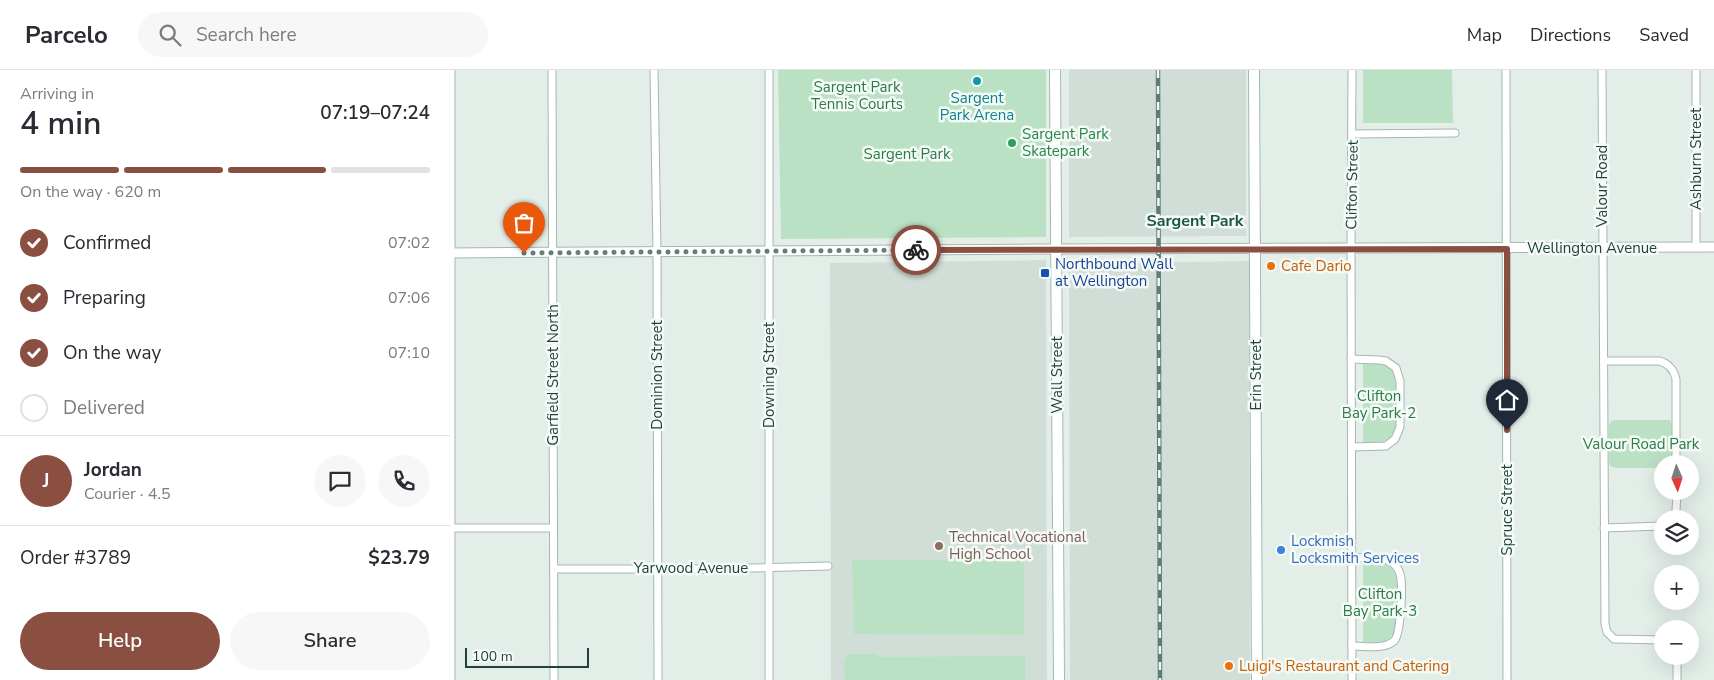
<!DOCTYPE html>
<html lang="en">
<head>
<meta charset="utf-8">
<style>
	body { margin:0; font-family:"Nunito Sans",sans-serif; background:#f7f7f7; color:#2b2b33; height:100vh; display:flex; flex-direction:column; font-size:19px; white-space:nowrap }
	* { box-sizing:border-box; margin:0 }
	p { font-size:16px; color:#7c7c81 }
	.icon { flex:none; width:28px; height:28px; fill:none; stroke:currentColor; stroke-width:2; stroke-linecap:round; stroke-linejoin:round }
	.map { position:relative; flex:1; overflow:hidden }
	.side { display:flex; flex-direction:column; background:#fff; width:450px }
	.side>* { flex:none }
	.needle { width:32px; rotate:177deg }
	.tools { position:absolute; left:1204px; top:385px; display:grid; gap:10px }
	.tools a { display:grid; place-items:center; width:45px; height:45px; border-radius:50%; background:#fff; box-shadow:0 5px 20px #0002; font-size:25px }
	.scale { position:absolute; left:15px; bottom:12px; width:124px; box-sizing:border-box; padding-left:5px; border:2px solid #214238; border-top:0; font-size:14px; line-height:18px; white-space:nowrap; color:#214238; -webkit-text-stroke:4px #f5faf7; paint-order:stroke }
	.pin { position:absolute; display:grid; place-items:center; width:42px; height:42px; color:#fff; margin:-51px -21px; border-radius:50% 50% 50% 0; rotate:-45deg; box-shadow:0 0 5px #0007 }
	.pin .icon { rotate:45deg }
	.courier { position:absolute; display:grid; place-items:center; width:50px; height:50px; margin:-25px; border:4px solid #8a4f41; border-radius:50%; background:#fff; color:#222; box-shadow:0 1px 6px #0007 }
	.headline em { font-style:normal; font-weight:600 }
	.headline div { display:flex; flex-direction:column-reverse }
	.headline { display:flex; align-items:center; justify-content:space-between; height:85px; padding:0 20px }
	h1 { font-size:32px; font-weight:600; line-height:38px }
	.bar { display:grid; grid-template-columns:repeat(4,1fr); gap:8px 5px; align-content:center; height:60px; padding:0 20px }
	.bar i { height:6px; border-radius:4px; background:#e1e1e2 }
	.bar .active { background:#8a4f41 }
	.bar p { grid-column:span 4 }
	.line { display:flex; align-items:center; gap:12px; padding:0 20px; border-top:1px solid #e1e1e2 }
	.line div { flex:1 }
	.round { display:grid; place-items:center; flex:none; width:52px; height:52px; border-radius:26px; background:#f7f7f7 }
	ol { padding:0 20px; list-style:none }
	li { display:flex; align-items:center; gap:15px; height:55px }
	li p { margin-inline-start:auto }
	li .icon { padding:5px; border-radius:50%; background:#8a4f41; color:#fff; stroke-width:4 }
	li:last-child { color:#7c7c81 }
	li i { width:28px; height:28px; border:2px solid #e1e1e2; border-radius:50% }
	.cta { display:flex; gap:10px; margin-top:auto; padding:10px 20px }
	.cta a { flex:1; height:58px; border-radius:30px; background:#8a4f41; color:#fff; font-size:20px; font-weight:600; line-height:58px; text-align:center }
	.cta a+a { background:#f7f7f7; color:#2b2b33 }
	header { display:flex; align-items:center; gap:30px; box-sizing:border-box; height:70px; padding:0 25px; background:#fff; border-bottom:1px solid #e1e1e2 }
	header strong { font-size:24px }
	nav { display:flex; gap:28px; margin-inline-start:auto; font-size:18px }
	.search { width:350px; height:45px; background:#f7f7f7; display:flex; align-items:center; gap:12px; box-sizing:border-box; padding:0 18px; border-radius:28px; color:#7c7c81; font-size:19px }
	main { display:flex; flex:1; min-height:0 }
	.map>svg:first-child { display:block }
</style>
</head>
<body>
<header>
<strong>Parcelo</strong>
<div class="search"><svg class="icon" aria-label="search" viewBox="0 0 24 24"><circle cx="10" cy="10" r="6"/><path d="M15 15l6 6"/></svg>Search here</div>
<nav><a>Map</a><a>Directions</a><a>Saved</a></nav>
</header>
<main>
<section class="side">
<div class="headline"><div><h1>4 min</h1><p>Arriving in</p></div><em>07:19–07:24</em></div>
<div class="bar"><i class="active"></i><i class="active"></i><i class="active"></i><i></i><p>On the way · 620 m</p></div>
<ol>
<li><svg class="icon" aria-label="check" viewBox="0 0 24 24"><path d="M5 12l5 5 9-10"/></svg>Confirmed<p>07:02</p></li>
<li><svg class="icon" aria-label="check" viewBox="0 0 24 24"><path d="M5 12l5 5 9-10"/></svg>Preparing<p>07:06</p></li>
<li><svg class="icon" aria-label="check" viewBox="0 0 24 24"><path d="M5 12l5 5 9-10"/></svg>On the way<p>07:10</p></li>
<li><i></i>Delivered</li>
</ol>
<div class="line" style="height:90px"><b class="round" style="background:#8a4f41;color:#fff">J</b><div><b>Jordan</b><p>Courier · 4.5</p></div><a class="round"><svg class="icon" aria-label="chat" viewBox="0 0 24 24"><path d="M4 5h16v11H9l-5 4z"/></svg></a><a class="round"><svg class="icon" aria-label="phone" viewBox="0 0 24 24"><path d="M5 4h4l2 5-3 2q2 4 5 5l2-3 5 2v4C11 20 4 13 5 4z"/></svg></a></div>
<div class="line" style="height:65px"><div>Order #3789</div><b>$23.79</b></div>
<div class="cta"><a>Help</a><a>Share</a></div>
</section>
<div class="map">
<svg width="1264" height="610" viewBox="0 0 1264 610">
	<rect width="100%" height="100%" fill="#e3eee9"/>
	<g fill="#d1ded8">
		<path d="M619,0H796V166L619,167Z"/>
		<path d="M596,190L597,610H381L380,193Z"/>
		<path d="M799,191L800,610H620L619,194Z"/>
	</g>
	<g fill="#bbe1c5">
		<path d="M328,0H596V167L331,169Z"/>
		<path d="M913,0H1002L1003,53H913Z"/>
		<path d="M913,293H927L937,296L944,303L946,313V357L944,362L939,369L932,372L913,373Z"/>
		<path d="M1165,350H1220L1222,355L1223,394H1212V398H1166L1160,396L1159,392V355L1161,351Z"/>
		<path d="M574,489V565L404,564L402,490Z"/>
		<path d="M913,492L936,494C941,497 944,501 946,506C949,516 948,562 940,568C933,574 922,572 913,572Z"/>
		<path d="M398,584H428V587L575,586V610H395L394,591Z"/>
	</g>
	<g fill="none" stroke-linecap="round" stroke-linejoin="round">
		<defs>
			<g id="minor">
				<path d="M102,0L104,610"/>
				<path d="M204,0L207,182L208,610"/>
				<path d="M319,0V610"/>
				<path d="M902,0L901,179L902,610"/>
				<path d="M1056,0L1057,610"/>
				<path d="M1152,0L1155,554L1157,562L1164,569L1212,570"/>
				<path d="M1246,0V178"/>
				<path d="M902,64L1005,63"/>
				<path d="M901,289L929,290L936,291L946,298L950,311V357L945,369L936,376L902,377"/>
				<path d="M1154,291H1209C1218,293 1224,300 1226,309V394"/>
				<path d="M1223,449L1226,441L1227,421"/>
				<path d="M0,458H103"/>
				<path d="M1154,458L1212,456"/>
				<path d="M104,499H263L378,496"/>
				<path d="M902,576C915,576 933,580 944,571C951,565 953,514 950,504C949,500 947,497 944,494C933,485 915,488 903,488"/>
				<path d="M1227,586V610"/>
				<path d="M1,610C0,407 2,203 1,0"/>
			</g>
			<path id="tertiary" d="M0,183L596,179L1264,177"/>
			<g id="secondary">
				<path d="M605,0L609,610"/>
				<path d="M804,0L807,610"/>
			</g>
		</defs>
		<use href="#minor" stroke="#a5b7b0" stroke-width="9"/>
		<use href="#tertiary" stroke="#a5b7b0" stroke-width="11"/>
		<use href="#secondary" stroke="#a1bbb1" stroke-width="12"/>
		<use href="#minor" stroke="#fff" stroke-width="7"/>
		<use href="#tertiary" stroke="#fff" stroke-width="9"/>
		<use href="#secondary" stroke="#fff" stroke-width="10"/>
		<defs>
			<path id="rail" d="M708,0L710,610"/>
		</defs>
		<use href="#rail" stroke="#5c7d73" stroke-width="4.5"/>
		<use href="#rail" stroke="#f5faf7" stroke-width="2.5" stroke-dasharray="8" stroke-linecap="butt"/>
	</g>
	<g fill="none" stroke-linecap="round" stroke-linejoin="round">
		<path stroke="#657e76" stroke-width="5" stroke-dasharray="0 9" d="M74,183L466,180"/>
		<path stroke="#8a4f41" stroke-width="6" d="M466,180L1057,179V360"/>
	</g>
	<circle fill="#0f9aa8" stroke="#f5faf7" stroke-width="2" cx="527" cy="11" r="5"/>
	<circle fill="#2e9e5b" stroke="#f5faf7" stroke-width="2" cx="562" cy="73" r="5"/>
	<g fill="#e8710a" stroke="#f5faf7" stroke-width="2">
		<circle cx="821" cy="196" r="5"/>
		<circle cx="779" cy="596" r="5"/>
	</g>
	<rect fill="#1a4fb4" stroke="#f5faf7" stroke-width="2" x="590" y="198" width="10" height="10" rx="2.5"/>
	<circle fill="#8d6e63" stroke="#f5faf7" stroke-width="2" cx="489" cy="476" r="5"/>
	<circle fill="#3f7fe0" stroke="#f5faf7" stroke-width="2" cx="831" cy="480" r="5"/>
	<g text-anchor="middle" stroke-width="5" stroke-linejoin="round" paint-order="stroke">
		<g font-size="15" fill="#287c47" stroke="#f5faf7">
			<text x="407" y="22">Sargent Park<tspan x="407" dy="17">Tennis Courts</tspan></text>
			<text x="457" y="89">Sargent Park</text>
			<text x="929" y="331">Clifton<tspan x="929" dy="17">Bay Park-2</tspan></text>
			<text x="1191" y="379">Valour Road Park</text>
			<text x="930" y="529">Clifton<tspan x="930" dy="17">Bay Park-3</tspan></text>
		</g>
		<g font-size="15" fill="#0d838f" stroke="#f5faf7">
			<text x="527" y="33">Sargent<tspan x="527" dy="17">Park Arena</tspan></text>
		</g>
		<g font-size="15" fill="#27864d" stroke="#f5faf7" text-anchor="start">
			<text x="572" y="69">Sargent Park<tspan x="572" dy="17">Skatepark</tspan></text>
		</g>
		<g font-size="15" fill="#214238" stroke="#f5faf7">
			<text transform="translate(1246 89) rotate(-90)" y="5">Ashburn Street</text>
			<text transform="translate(902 115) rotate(-89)" y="5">Clifton Street</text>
			<text transform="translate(1152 116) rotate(-90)" y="5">Valour Road</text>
			<text x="1142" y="183">Wellington Avenue</text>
			<text transform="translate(103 305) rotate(-90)" y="5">Garfield Street North</text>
			<text transform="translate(207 305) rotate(-90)" y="5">Dominion Street</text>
			<text transform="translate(319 305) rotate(-90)" y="5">Downing Street</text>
			<text transform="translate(607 305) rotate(-90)" y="5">Wall Street</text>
			<text transform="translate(806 305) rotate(-90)" y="5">Erin Street</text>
			<text transform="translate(1057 440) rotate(-90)" y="5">Spruce Street</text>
			<text x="241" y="503">Yarwood Avenue</text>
		</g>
		<g font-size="15" fill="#164399" stroke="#f5faf7" text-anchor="start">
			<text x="605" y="199">Northbound Wall<tspan x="605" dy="17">at Wellington</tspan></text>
		</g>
		<g font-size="15" fill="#c56008" stroke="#f5faf7" text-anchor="start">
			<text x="831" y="201">Cafe Dario</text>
			<text x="789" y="601">Luigi's Restaurant and Catering</text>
		</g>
		<g font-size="15" fill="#785e54" stroke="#f5faf7" text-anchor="start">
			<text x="499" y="472">Technical Vocational<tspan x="499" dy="17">High School</tspan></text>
		</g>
		<g font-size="15" fill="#366cbe" stroke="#f5faf7" text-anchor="start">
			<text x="841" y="476">Lockmish<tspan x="841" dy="17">Locksmith Services</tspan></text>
		</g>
		<g font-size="16" font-weight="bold" fill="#1b5646" stroke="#f5faf7">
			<text x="745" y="156">Sargent Park</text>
		</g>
	</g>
</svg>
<div class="tools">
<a><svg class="needle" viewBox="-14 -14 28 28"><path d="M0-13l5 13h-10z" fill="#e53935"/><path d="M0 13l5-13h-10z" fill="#7c7c81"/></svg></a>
<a><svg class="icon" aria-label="layers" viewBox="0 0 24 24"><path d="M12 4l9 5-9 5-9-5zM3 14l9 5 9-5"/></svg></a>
<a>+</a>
<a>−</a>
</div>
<div class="scale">100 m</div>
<div class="pin" style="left:74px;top:183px;background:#ea580c"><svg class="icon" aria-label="bag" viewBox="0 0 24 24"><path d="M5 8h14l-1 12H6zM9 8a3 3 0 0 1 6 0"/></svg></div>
<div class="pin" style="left:1057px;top:360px;background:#1f2937"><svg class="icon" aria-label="home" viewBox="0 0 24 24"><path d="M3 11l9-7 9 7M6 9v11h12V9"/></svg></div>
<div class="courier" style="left:466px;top:180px"><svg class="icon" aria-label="bike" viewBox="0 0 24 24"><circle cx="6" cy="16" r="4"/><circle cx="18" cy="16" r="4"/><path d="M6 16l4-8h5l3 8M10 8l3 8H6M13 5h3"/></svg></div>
</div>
</main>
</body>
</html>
